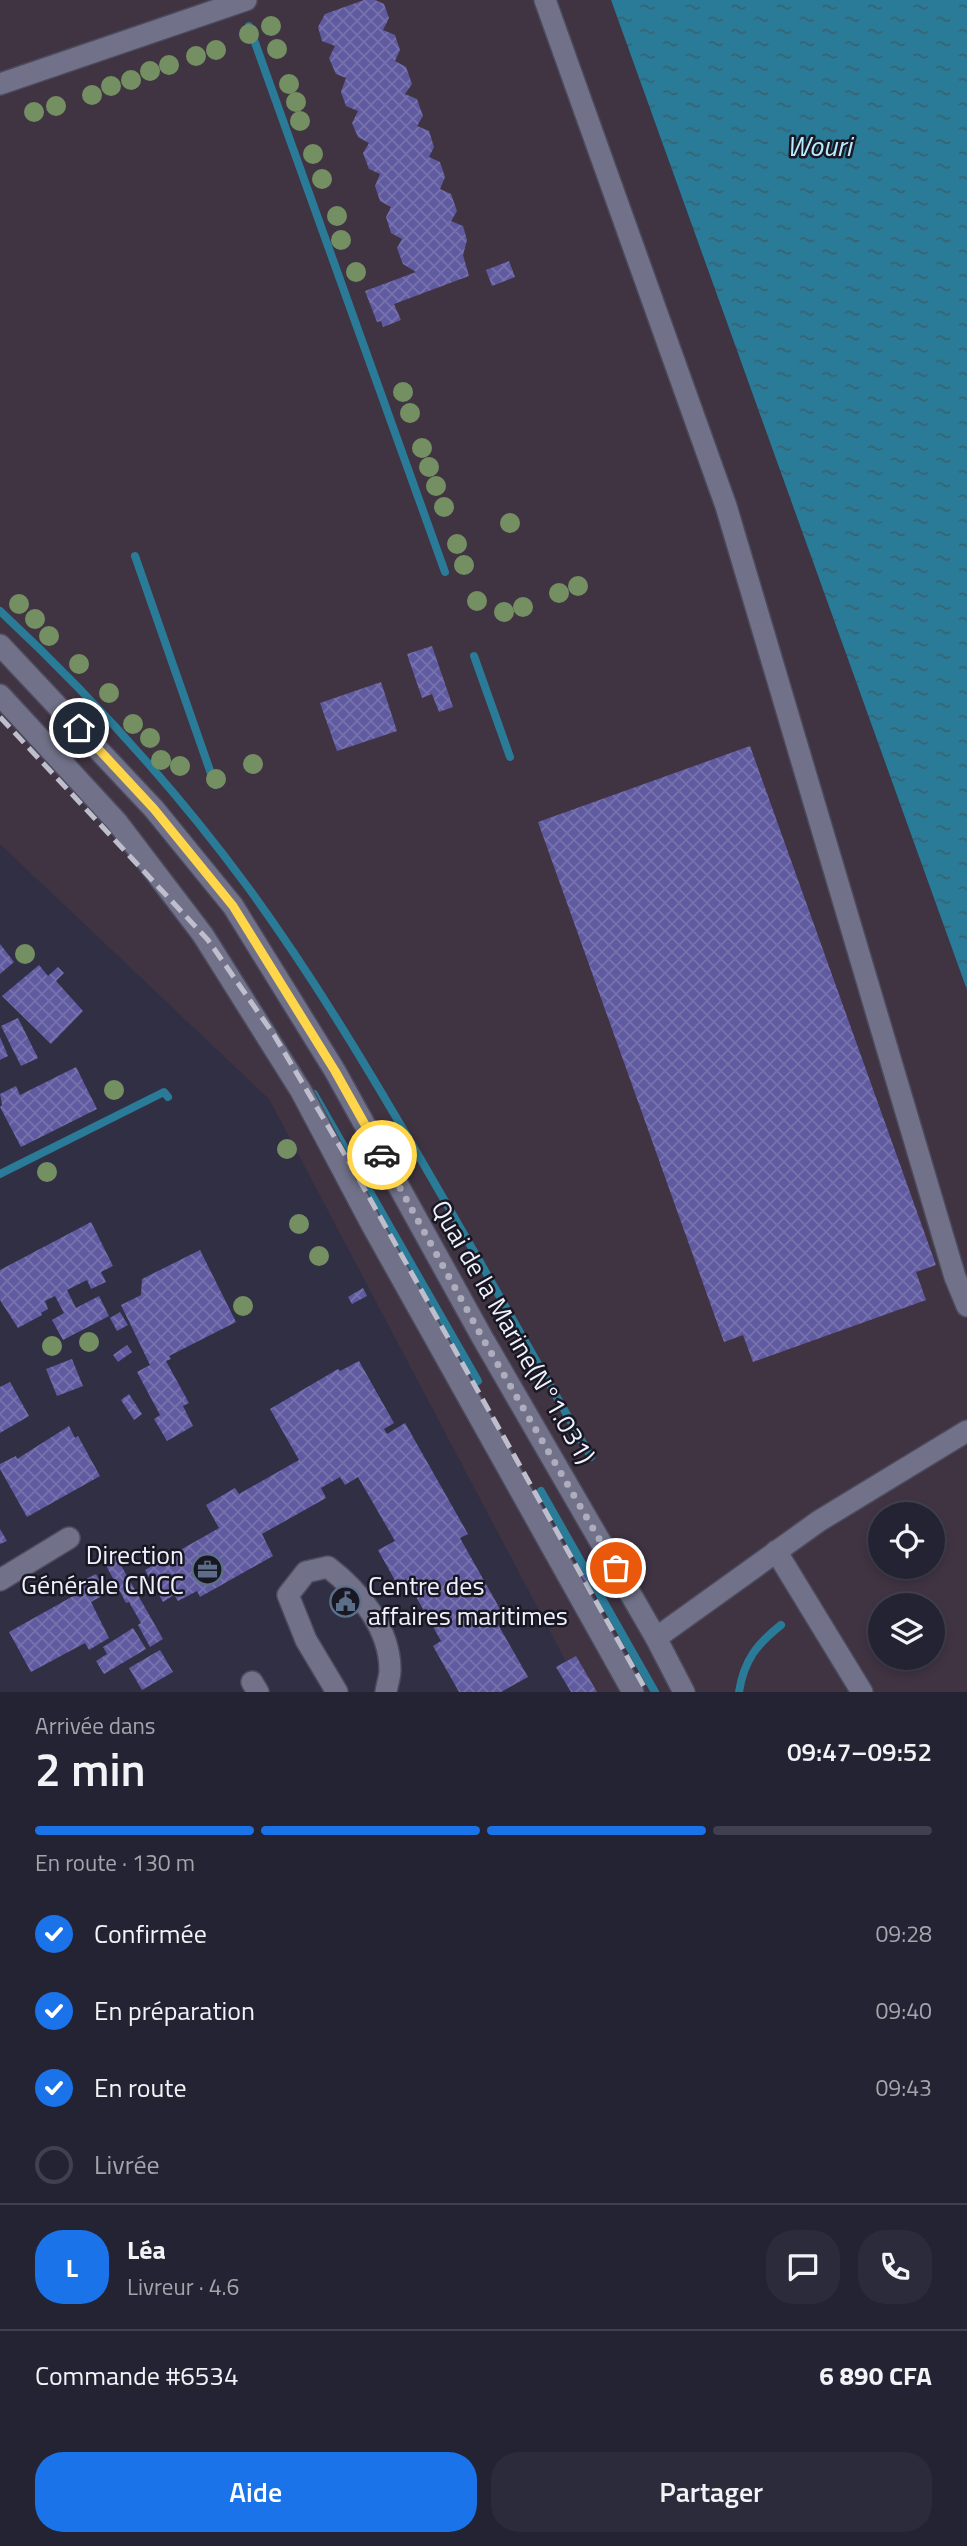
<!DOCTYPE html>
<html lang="fr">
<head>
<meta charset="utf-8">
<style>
	body { margin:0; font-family:"Titillium Web",sans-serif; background:#2c2b3b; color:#f1f3f6; height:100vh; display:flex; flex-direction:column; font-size:26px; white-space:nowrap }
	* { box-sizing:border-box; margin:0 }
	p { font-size:23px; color:#a3a4ac }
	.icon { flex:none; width:38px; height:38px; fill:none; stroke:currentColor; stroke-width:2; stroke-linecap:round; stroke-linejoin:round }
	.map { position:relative; height:1692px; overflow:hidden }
	.panel { display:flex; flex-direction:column; background:#242333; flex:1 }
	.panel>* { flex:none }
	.controls { position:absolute; left:868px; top:1502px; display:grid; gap:14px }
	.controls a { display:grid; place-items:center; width:77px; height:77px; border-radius:50%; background:#242333; box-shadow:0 4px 10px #0003,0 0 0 2px #41404e; font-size:35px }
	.pin { position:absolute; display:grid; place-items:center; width:60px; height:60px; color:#fff; margin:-30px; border:4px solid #fff; border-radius:50%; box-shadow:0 2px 7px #0007 }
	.courier { position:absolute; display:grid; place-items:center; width:70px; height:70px; margin:-35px; border:5px solid #ffd54a; border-radius:50%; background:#fff; color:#222; box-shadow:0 2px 9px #0007 }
	.headline em { font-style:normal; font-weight:600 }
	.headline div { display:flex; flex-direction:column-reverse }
	.headline { display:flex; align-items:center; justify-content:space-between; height:119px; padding:0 35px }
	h1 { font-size:46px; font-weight:600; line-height:52px }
	.bar { display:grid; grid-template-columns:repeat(4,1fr); gap:10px 7px; align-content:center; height:84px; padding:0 35px }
	.bar i { height:9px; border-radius:5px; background:#41404e }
	.bar .selected { background:#1a73e8 }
	.bar p { grid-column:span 4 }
	.line { display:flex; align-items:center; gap:18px; padding:0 35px; border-top:2px solid #41404e }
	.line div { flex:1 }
	.round { display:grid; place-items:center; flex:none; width:74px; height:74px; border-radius:28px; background:#2c2b3b }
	ol { padding:0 35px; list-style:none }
	li { display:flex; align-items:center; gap:21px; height:77px }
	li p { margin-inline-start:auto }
	li .icon { padding:7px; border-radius:50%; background:#1a73e8; color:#fff; stroke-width:4 }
	li:last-child { color:#a3a4ac }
	li i { width:38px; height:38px; border:4px solid #41404e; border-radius:50% }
	.cta { display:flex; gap:14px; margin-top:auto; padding:14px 35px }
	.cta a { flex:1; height:80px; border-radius:28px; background:#1a73e8; color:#fff; font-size:28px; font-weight:600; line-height:80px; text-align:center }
	.cta a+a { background:#2c2b3b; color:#f1f3f6 }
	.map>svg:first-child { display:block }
</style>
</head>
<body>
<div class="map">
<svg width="967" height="1692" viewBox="0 0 967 1692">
	<defs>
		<pattern id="water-ripples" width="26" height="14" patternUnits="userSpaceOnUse" patternTransform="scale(1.75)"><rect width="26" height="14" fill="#2a7b98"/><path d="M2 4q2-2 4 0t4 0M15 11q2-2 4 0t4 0" fill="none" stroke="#396272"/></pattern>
		<pattern id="building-cross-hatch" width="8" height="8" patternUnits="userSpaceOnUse" patternTransform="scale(1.75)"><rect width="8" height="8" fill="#605aa0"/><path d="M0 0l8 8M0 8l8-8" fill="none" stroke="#7772ae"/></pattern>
	</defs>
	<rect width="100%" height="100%" fill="#302f44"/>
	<path fill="#403443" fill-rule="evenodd" d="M0,0H611L967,990V1692H582L269,1099L0,844ZM880,1514H933V1566H880ZM880,1605H933V1657H880Z"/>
	<path fill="url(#water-ripples)" d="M611,0H967V990Z"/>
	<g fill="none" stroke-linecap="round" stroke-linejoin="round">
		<g stroke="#2a7b98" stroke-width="8">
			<path d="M249,26L445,572"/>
			<path d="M135,556L215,785"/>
			<path d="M0,611C90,695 174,787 247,886C315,979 373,1077 431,1177C485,1270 538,1364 591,1457"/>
			<path d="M474,656L510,757"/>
			<path d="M314,1094L478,1381"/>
			<path d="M0,1174L164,1092L168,1097"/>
			<path d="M541,1491L655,1692"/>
			<path d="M739,1692C744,1660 757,1644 781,1625"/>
		</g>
	</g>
	<g fill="url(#building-cross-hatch)">
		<path d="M364,0H375L384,4L389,18L383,30L395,35L400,50L395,61L406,67L412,84L405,94L417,99L423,116L417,126L429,131L434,147L429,157L440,162L445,177L440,189L451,194L457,211L451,221L463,226L467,240L463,255L469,276L394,304L401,320L383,327L381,321L377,322L365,291L416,272L403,264L397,248L402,239L391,233L386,217L391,207L380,201L375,186L380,174L369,169L363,153L369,143L358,137L352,123L358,111L346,106L341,92L346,78L336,74L329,58L335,46L322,41L318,27L325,14Z"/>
		<path d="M509,261L515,277L492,286L486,270Z"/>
		<path d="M432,646L453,707L439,712L432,694L422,698L407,654Z"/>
		<path d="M381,682L397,731L337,751L320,703Z"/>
		<path d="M750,746L936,1265L916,1272L926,1300L753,1362L743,1335L724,1342L538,822Z"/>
		<path d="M0,944L14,962L0,974Z"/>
		<path d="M39,965L48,976L58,967L64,973L56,981L83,1011L51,1044L2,996Z"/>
		<path d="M18,1018L38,1058L21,1066L1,1026Z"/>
		<path d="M0,1037L8,1056L0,1060Z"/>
		<path d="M76,1067L97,1109L21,1147L0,1107L2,1105L0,1094L16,1086L20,1095Z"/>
		<path d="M91,1222L113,1266L101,1272L106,1282L91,1289L87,1280L67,1290L76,1308L99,1296L109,1316L63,1340L52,1320L64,1313L55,1296L45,1301L48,1309L41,1313L42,1315L18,1328L0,1300V1270Z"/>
		<path d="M200,1250L236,1322L169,1356L171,1359L166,1361L189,1403L183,1406L193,1426L167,1441L154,1419L160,1415L137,1372L150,1365L121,1305L141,1295L142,1279Z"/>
		<path d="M363,1288L367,1296L352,1304L348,1297Z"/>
		<path d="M120,1312L128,1325L117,1331L110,1318Z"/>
		<path d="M127,1345L132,1352L118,1362L113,1355Z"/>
		<path d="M72,1359L83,1386L57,1396L46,1369Z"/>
		<path d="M359,1361L394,1423L384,1429L387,1434L405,1423L468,1534L460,1538L500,1609L492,1614L528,1677L501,1692H459L433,1646L441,1641L406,1579L397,1584L378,1550L395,1541L358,1477L345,1485L340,1477L321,1488L326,1498L262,1534L273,1556L200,1597L197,1591L178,1601L174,1595L163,1602L145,1570L219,1528L206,1505L235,1488L239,1494L299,1460L270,1409L338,1369L340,1371Z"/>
		<path d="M10,1382L29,1416L0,1433V1387Z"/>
		<path d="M129,1394L142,1414L134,1420L121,1400Z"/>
		<path d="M69,1426L75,1438L78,1436L100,1476L27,1517L0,1469V1464L16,1456L17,1459Z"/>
		<path d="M0,1529L7,1541L0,1544Z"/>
		<path d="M111,1548L163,1639L150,1647L138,1625L141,1623L129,1602L126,1603L100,1554Z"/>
		<path d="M580,1568L588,1581L579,1586L572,1573Z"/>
		<path d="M96,1574L107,1593L91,1602L109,1638L89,1650L85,1643L31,1672L9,1632L84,1590L80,1582Z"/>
		<path d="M133,1628L146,1649L104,1674L96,1661L107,1654L103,1647Z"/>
		<path d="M160,1650L173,1672L142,1690L129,1668Z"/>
		<path d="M576,1656L597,1692H571L556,1667Z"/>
	</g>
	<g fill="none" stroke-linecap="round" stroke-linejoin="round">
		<defs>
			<g id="minor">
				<path d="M545,0L726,506L955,1277L967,1306"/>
				<path d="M0,84L246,0"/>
				<path d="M0,645L154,809L233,906L335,1071L482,1337L656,1638L684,1692"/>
				<path d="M0,695L117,822L203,935L301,1091L373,1227L633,1692"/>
				<path d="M776,1551L862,1692"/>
				<path d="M0,1580L69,1538"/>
				<path d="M656,1638L819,1521L967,1431"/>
				<path d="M252,1682L258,1692"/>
				<path d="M337,1692L306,1640L288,1595L306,1572L328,1567C359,1591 390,1628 390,1670C390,1677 387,1685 386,1692"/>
			</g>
		</defs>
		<use href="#minor" stroke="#4c4b5d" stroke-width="24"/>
		<use href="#minor" stroke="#717189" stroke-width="21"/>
		<path stroke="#bebecd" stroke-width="5" stroke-dasharray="14 7" stroke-linecap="butt" d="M0,717L208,940L274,1035L351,1165L647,1692"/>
	</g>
	<g fill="#749062">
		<circle cx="271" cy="26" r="10"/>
		<circle cx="249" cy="34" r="10"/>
		<circle cx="277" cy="49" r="10"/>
		<circle cx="216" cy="50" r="10"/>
		<circle cx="196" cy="56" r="10"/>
		<circle cx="169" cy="65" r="10"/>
		<circle cx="150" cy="71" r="10"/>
		<circle cx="131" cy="80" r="10"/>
		<circle cx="289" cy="84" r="10"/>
		<circle cx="111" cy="86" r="10"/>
		<circle cx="92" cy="95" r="10"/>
		<circle cx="296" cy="102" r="10"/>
		<circle cx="56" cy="106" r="10"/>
		<circle cx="34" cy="112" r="10"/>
		<circle cx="300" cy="121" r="10"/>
		<circle cx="313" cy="154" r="10"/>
		<circle cx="322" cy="179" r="10"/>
		<circle cx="337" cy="216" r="10"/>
		<circle cx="341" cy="240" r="10"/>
		<circle cx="356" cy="272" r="10"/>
		<circle cx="403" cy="392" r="10"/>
		<circle cx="410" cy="413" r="10"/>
		<circle cx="422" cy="448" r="10"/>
		<circle cx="429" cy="467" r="10"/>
		<circle cx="436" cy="486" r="10"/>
		<circle cx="444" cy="507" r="10"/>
		<circle cx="510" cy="523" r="10"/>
		<circle cx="457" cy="544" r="10"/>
		<circle cx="464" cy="565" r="10"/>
		<circle cx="578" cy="586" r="10"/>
		<circle cx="559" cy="593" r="10"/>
		<circle cx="477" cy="601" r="10"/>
		<circle cx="19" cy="604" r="10"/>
		<circle cx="523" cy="607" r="10"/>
		<circle cx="504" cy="612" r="10"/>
		<circle cx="35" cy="619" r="10"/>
		<circle cx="49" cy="636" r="10"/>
		<circle cx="79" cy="664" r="10"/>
		<circle cx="109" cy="693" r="10"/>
		<circle cx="133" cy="724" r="10"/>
		<circle cx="150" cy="738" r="10"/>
		<circle cx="161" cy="760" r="10"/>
		<circle cx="253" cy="764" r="10"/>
		<circle cx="180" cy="766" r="10"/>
		<circle cx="216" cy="779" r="10"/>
		<circle cx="25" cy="954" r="10"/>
		<circle cx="114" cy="1090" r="10"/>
		<circle cx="287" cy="1149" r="10"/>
		<circle cx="47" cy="1172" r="10"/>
		<circle cx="299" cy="1224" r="10"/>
		<circle cx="319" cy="1256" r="10"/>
		<circle cx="243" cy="1306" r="10"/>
		<circle cx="89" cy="1342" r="10"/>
		<circle cx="52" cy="1346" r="10"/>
	</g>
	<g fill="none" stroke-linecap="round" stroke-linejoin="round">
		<path stroke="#adadbd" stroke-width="7" stroke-dasharray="0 12.6" d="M382,1155L482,1337L616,1568"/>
		<path stroke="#ffd54a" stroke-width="9" d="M79,728L154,809L233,906L335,1071L382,1155"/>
	</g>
	<defs>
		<symbol id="office-ring" viewBox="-11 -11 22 22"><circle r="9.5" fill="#191822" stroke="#5c6f8a" stroke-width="1.5"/><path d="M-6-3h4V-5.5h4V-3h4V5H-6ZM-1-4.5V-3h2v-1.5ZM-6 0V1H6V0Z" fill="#5c6f8a"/></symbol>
		<symbol id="civic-ring" viewBox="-11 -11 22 22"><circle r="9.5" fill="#191822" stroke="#5c6f8a" stroke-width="1.5"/><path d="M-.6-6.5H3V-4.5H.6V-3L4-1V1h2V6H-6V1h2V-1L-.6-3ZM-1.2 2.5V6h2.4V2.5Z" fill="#5c6f8a"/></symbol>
	</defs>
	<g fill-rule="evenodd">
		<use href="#office-ring" x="190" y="1552" width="35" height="35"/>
		<use href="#civic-ring" x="328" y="1584" width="35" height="35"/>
	</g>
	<g text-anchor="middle" stroke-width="5" stroke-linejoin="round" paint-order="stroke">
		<g font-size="26" fill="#f0f1fe" stroke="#191822">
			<text transform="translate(513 1332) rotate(60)" y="9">Quai de la Marine(N°1.031)</text>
		</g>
		<g font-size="26" fill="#f0f1fe" stroke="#191822" text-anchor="end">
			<text x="184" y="1564">Direction<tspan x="184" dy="30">Générale CNCC</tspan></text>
			<text x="368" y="1595" text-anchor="start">Centre des<tspan x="368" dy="30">affaires maritimes</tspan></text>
		</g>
		<g font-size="28" font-style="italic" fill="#baeafe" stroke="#191822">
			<text x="819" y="156">Wouri</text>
		</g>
	</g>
</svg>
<div class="controls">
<a><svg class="icon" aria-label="locate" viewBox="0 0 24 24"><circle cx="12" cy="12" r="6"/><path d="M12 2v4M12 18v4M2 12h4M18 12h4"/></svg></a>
<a><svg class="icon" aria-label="layers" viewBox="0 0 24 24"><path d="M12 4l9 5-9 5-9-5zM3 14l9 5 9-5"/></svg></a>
</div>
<div class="pin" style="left:616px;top:1568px;background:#ea580c"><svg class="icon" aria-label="bag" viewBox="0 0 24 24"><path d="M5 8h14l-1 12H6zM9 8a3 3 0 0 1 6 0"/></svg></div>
<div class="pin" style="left:79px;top:728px;background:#1f2937"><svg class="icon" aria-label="home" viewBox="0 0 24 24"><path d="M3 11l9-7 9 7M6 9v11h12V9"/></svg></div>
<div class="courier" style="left:382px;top:1155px"><svg class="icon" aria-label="car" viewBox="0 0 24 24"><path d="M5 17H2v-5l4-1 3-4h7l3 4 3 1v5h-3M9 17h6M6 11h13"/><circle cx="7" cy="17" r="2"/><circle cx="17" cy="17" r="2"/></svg></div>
</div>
<section class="panel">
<div class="headline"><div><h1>2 min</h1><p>Arrivée dans</p></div><em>09:47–09:52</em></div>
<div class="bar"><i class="selected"></i><i class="selected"></i><i class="selected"></i><i></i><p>En route · 130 m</p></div>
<ol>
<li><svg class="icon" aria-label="check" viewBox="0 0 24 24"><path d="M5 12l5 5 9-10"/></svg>Confirmée<p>09:28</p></li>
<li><svg class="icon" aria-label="check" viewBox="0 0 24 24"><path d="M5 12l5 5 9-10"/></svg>En préparation<p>09:40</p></li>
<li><svg class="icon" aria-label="check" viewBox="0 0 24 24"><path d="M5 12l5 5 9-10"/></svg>En route<p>09:43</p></li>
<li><i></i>Livrée</li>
</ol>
<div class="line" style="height:126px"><b class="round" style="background:#1a73e8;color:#fff">L</b><div><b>Léa</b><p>Livreur · 4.6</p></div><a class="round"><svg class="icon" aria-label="chat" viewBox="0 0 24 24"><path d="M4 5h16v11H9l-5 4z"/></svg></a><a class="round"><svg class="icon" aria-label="phone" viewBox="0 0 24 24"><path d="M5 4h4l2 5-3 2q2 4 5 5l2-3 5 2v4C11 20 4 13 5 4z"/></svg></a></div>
<div class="line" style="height:91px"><div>Commande #6534</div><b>6 890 CFA</b></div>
<div class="cta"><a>Aide</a><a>Partager</a></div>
</section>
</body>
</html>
